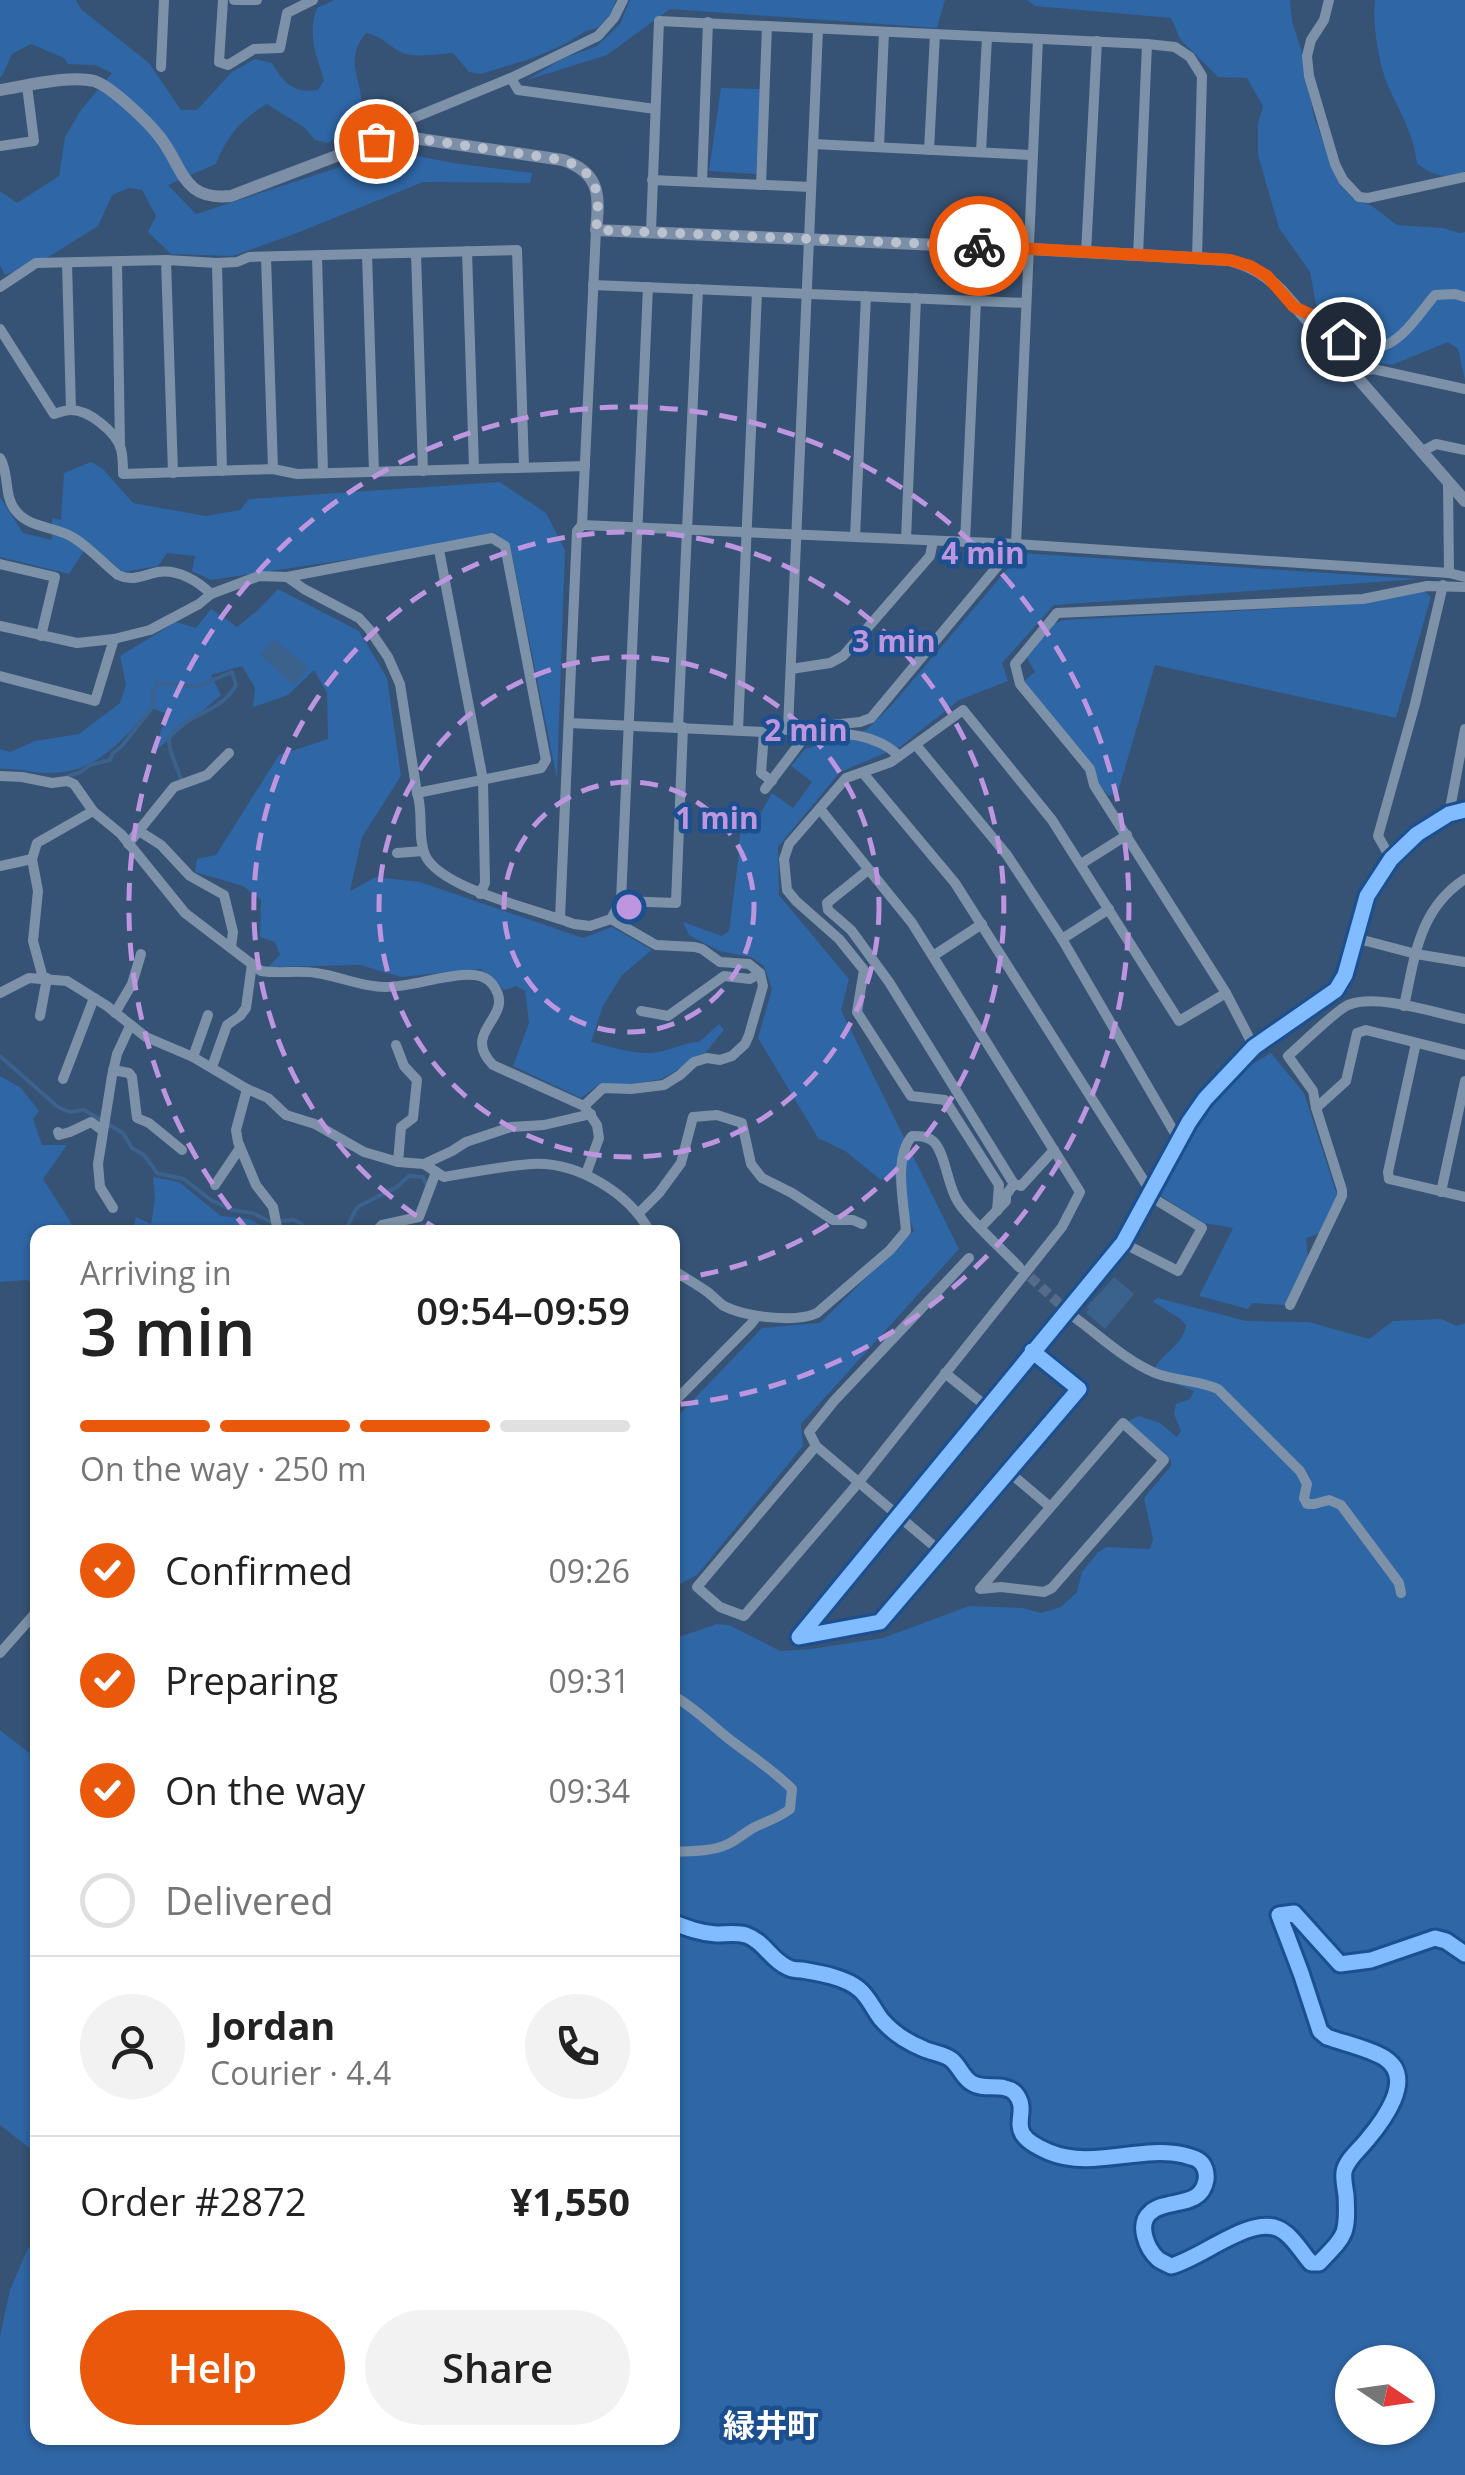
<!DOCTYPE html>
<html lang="en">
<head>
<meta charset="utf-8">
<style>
	body { margin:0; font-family:"Open Sans","Noto Sans JP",sans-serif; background:#f2f2f2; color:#222; height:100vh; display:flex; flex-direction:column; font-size:38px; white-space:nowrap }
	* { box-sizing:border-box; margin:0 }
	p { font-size:32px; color:#767676 }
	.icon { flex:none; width:55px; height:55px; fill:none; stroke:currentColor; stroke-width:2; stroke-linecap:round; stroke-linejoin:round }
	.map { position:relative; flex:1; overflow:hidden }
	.drawer { position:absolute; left:30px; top:1225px; width:650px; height:1220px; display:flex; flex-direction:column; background:#fff; border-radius:20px; box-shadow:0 2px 8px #0004 }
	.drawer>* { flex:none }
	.needle { width:65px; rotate:103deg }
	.fabs { position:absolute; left:1335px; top:2345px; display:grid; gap:20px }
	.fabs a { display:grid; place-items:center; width:100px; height:100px; border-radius:50%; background:#fff; box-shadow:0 2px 8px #0004; font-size:50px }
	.pin { position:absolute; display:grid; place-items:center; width:85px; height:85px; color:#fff; margin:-42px; border:5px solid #fff; border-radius:50%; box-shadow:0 2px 10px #0007 }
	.courier { position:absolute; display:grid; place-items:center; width:100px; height:100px; margin:-50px; border:8px solid #ea580c; border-radius:50%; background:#fff; color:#222; box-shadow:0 2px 12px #0007 }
	.head em { font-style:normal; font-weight:600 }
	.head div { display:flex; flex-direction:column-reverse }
	.head { display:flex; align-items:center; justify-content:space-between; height:170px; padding:0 50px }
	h1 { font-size:65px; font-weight:600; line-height:75px }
	.bar { display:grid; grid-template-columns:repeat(4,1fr); gap:15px 10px; align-content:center; height:120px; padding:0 50px }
	.bar i { height:12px; border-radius:8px; background:#e0e0e0 }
	.bar .on { background:#ea580c }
	.bar p { grid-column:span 4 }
	.line { display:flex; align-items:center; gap:25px; padding:0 50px; border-top:2px solid #e0e0e0 }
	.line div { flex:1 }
	.round { display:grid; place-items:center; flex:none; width:105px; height:105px; border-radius:52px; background:#f2f2f2 }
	ol { padding:0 50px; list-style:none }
	li { display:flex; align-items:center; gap:30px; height:110px }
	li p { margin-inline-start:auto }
	li .icon { padding:10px; border-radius:50%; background:#ea580c; color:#fff; stroke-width:4 }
	li:last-child { color:#767676 }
	li i { width:55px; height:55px; border:5px solid #e0e0e0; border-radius:50% }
	.cta { display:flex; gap:20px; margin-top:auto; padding:20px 50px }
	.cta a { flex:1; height:115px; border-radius:60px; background:#ea580c; color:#fff; font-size:40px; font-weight:600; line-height:115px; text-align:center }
	.cta a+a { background:#f2f2f2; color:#222 }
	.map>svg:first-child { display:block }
</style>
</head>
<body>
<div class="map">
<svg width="1465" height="2475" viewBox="0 0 1465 2475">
	<rect width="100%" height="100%" fill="#365274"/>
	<g fill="#2f66a5" fill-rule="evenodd">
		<path d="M0,0H76L81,9L149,63L181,110H197L232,72L255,59L272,63C283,83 295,94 318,90L324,80C316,54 307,35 317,8L334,0H616L611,13L599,27L584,32L565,44L533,58L481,74L469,72L453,53C438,54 418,58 403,53C389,47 381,35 366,33C330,77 398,101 328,143L315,140L305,128L267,104C242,118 226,137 216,164L168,185L196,214L377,155L408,154L453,163L532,173L530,183L423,182L297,233L233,256L171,254L148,232L156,216L142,190L129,188L112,195L98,226L47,258L5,275L0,265V191L17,203L59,176L65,137L81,110L112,73L95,65L68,64L64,58L31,44L12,54L2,76L0,77Z"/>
		<path d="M630,0H945L937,28L670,9L607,55L527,80L564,58L597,46L620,24Z"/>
		<path d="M1027,0H1290L1292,21L1301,49L1314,117L1338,182L1353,199L1372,206L1397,225L1443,228L1459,233L1465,232V380L1458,349L1448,342L1392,365L1364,360L1316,304L1310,272L1279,228L1258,155V124L1263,106L1247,78L1218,77L1180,39L1171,18L1035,6Z"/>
		<path d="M1375,0H1465V171C1443,180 1436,176 1417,164C1414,135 1401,114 1389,88C1379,66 1372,23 1375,0Z"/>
		<path d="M721,88L761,89L756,174L709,171Z"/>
		<path d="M91,462L103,469L133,503L206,516L240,510L249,499L500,482L546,513L565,550L557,779L510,545L495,533L385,554L211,580L192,571L195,556L167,553L158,566L123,572L89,543L69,574L0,557V497L23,533L52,540V518L61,520L64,473Z"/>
		<path d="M1021,553L1419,579L1054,605L1002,663L1008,681L959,700L900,747L840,772L778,847L779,895L849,979L841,1010L959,1249L801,1424L803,1446L697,1575L678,1585L672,1584V1422L762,1328L820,1323L914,1231L893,1172L881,1180L845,1151L818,1138L758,1038L772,989L764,966L751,957L719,951L689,935L683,922L722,936L729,931L738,861L741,818L759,816L772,793L793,808L812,782L791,766L805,749L866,730L891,706Z"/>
		<path d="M278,589L359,631L387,678L401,776L362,837L350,891L376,877L420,882L583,938L612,927L652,950L622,975L603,1006L591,1042C612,1047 637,1056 658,1052C672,1050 684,1042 699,1042L719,1024L724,1030L705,1053L662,1079L626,1085L601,1083L581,1098L513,1066L529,1023L525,991L516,986L504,990L481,969L401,977L360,965L268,967L280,955L275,942L260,937L261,900L243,886L195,872L197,859L216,855L279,755L328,739L327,693L314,670L288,695L253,707L255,688L242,666L211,675L221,695L153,753L167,714L152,708C121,740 97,774 48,773C32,773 16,768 0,769V749L10,752L35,741L79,734L120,703L126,684L120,656L176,622L196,628L211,609L237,627L258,610Z"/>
		<path d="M1424,591L1431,597L1396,718L1155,665L1118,792L1109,796L1097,783L1095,767L1022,683L1035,672L1027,658L1053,624L1064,620L1364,604Z"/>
		<path d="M1271,1053L1304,1093L1337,1195L1320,1233L1306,1238L1308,1261L1286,1305L1252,1303L1248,1309L1199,1296L1233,1228L1204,1223L1161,1196L1158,1190L1212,1099L1242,1070Z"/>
		<path d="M0,1076L21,1088L39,1111L33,1119L42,1145H67L43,1179L77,1232H38L37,1287L27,1280L0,1282Z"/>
		<path d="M153,1177L179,1182L221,1216L248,1219L267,1228L269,1232H132L136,1217L151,1224L155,1199Z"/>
		<path d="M1158,1298L1246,1321L1309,1322L1369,1339L1393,1321L1441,1319L1457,1326L1465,1323V2475H0V2336L10,2290L28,2248L37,2245L38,2438H672L673,1639L717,1624L729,1625L780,1651L811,1649L883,1638L969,1606L1022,1608L1041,1613L1061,1607L1077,1592L1082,1572L1098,1552L1107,1547L1150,1549L1153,1539L1144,1498L1171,1466V1460L1127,1422L1139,1416L1160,1423L1177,1437L1181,1431L1174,1414L1176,1404L1190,1399L1194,1391L1152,1375C1158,1354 1183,1347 1186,1325L1179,1318L1152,1301ZM1352,2362H1418V2428H1352Z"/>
		<path d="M0,1730L37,1759V2154L0,2125Z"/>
	</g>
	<g fill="#3b618d">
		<path d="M274,639L308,668L294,685L260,655Z"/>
		<path d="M1114,1277L1134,1294L1105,1329L1086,1313L1089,1309L1087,1307Z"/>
	</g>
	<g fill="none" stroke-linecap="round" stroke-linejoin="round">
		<g stroke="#3b618d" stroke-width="4">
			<path d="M66,777L81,772L90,765L110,760L113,753L121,747L152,708L154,702L152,692L158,683L196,687L232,672L236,685C232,692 227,698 220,703C210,711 170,726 169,740C168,751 178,768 181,779"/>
			<path d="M0,1056L58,1107L70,1112L84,1110L123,1133L132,1148L144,1155L157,1173L184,1179L211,1200L232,1210L253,1213L271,1222L294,1220L302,1224L306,1232"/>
			<path d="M422,1225L434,1232"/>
			<path d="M343,1232C351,1225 351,1213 359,1206L397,1187L409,1176L423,1177L426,1184"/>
		</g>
		<path stroke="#546c89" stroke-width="10" stroke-dasharray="10 5" stroke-linecap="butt" d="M1019,1267L1073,1316"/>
		<g stroke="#7d92a8" stroke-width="10">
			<path d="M223,0L219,62L228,65L254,49L280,48L287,13L313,0"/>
			<path d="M234,0H257"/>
			<path d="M1329,0L1324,20L1311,40L1307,56L1309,76L1335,164L1343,180L1359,197L1368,198L1465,177"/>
			<path d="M161,67L164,0"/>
			<path d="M511,78L518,90L655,109"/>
			<path d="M397,137L401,123L511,78L598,36L614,18L623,0"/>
			<path d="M813,144L1031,155"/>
			<path d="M0,146L34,141L27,86"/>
			<path d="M879,147L884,32"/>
			<path d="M929,150L935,34"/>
			<path d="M981,152L987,37"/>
			<path d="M652,180L811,187"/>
			<path d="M702,182L708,22"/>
			<path d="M761,185L767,26"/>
			<path d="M651,231L659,21L1147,44L1175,47L1190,57L1202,76L1197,258"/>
			<path d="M467,251L474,468"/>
			<path d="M416,253L423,471"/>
			<path d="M1086,253L1097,41"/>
			<path d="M367,254L374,472"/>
			<path d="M317,256L323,473"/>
			<path d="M1138,256L1147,44"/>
			<path d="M266,257L273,469"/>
			<path d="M166,260L173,473"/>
			<path d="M117,262L120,446"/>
			<path d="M67,263L71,410"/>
			<path d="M217,263L222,471"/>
			<path d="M593,285L1026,303"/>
			<path d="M0,287L36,263L166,260L217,263L237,262L249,257L517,250L524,467"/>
			<path d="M1300,310C1316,317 1326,327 1340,336C1388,368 1408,327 1435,295L1455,294L1465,297"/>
			<path d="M0,329L54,414C60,412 65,410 71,410C89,410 116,432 121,449C123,457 123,466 123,474L273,469L297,474L585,466"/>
			<path d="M1352,373L1373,369L1465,389"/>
			<path d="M1421,452L1436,444L1465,450"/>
			<path d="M0,458C10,474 3,496 16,511C30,529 56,526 74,538C90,548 103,563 118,575C133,582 143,575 158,572C178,569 198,581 211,594"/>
			<path d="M1448,483L1449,573"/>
			<path d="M582,525L1016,544L1449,573L1465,577"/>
			<path d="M855,537L866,296"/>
			<path d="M906,539L916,298"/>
			<path d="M965,542L976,301"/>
			<path d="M439,550L483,780L485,883L480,894"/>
			<path d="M0,564L55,577L41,636"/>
			<path d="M287,577L492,538L505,546L546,760L541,768L417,793"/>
			<path d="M0,626L77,643L114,639L150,630L199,604L211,594L259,576L287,577L304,589L359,618L369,629L388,657L400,684L417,793C424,812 417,836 425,855C441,890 540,910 574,924L590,926L611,919L621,901L648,287"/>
			<path d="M791,669L830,663L843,656L930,556L933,541"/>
			<path d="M0,676L95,701L114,639"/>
			<path d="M569,723L764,732L860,722L871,718L1016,544L1038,39"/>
			<path d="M678,727L698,289"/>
			<path d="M788,729L818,30"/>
			<path d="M738,730L757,292"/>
			<path d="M764,732L761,773L772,781"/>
			<path d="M804,733C837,733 873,731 899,756"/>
			<path d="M916,745L1007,855L1062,939L1180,1142"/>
			<path d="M863,773L955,883L1151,1192"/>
			<path d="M0,776L22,777L52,783L67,781L74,784L93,811L121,834L185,913L261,971C280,974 298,970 316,973C339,976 361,987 385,987C410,987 436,977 462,975C476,974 487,975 495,988C514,1018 460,1031 493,1065L584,1106L597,1125L599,1138L586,1174"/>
			<path d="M765,789L803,739L802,728"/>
			<path d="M1449,814L1465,729"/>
			<path d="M139,831L161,845L190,876L224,895L233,932L231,947"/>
			<path d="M128,844L174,787L207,775L229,753"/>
			<path d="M397,853L423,851"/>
			<path d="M1391,859L1378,836L1415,704L1443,585"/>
			<path d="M1081,864L1127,835"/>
			<path d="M0,866L32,859"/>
			<path d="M868,870L827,903L828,910L851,930L889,982L1014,1184"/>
			<path d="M621,901L676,903L683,727"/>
			<path d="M560,918L577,531L582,525L596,230"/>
			<path d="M1355,938L1416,954L1465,962"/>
			<path d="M1062,939L1109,909"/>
			<path d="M933,956L982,924"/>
			<path d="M43,978L33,941L38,891L32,859L37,843L93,811"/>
			<path d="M0,993L29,978L67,981L107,1006L146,1037L193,1057L247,1089L268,1098L286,1115L315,1124L364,1152L398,1162L424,1164L444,1177C473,1172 502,1166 531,1164C577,1161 629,1193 650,1232"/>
			<path d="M1404,1006C1415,956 1419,909 1465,879"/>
			<path d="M641,1011L668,1016L724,976L750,979L760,973"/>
			<path d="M115,1013L132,984L141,954"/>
			<path d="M40,1016L47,978"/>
			<path d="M1416,1043L1388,1172L1389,1179L1465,1197"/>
			<path d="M396,1045L404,1066L417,1080L413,1118L401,1127L398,1162"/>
			<path d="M1254,1047L1226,993L1094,785L1090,769L1020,684L1015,664L1057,613L1363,599L1427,586L1465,587"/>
			<path d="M193,1057L208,1015"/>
			<path d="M212,1067L227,1025L240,1016L246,1008L252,964"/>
			<path d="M113,1070L129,1073L132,1077L137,1118L149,1123L182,1150"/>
			<path d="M63,1079L94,998"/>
			<path d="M247,1089L236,1130L238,1142L256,1185L273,1207L278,1232"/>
			<path d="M584,1106L603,1088L631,1089L664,1085L680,1075L694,1062L707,1058L720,1060L732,1056L745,1044L749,1035L763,986L760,973L749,964L720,962L702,949L695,947L656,945L611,919"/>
			<path d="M1316,1108L1346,1081L1357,1033L1366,1030L1465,1055"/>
			<path d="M58,1132L59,1135L70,1132L91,1122L102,1130"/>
			<path d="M424,1164L452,1151L466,1142L511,1127L544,1125L591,1114"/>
			<path d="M215,1185L240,1148"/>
			<path d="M1441,1192L1465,1081"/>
			<path d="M113,1208L100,1187L98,1164L112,1076L117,1054L130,1026"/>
			<path d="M997,1211L999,1185L945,1100L911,1096L857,1012L864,970L839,939L796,901L787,890L784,859L789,844L846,778L891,762L963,710L1052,820L1179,1021L1226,993"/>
			<path d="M639,1213L659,1193L681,1163L693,1117L717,1115L742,1123L751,1164L762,1178L792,1193L833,1220H853L862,1224"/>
			<path d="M981,1227L1006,1201V1195L1014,1184L1021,1186L1054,1150"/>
			<path d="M375,1232L382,1225L419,1217L436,1172"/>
			<path d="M1123,1243L1178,1271L1202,1228L1148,1195"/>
			<path d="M672,1269C683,1277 695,1283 706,1291C712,1295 718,1302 724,1306C745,1317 796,1323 817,1313L890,1250L906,1231C904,1203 893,1158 912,1136C921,1136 927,1136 934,1142C946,1155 947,1185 958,1202C971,1222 1002,1249 1019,1267"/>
			<path d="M1290,1305L1342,1196V1190L1316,1108L1313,1091L1288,1056C1301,1045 1335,1011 1348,1005C1378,993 1434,1013 1465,1019"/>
			<path d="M1074,1317C1099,1335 1126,1361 1155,1373C1175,1381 1198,1380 1218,1389L1300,1471L1307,1484L1304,1498L1307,1504H1314L1329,1500L1341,1505L1399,1583L1401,1593"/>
			<path d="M1032,1351L1079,1389L880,1622L799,1637L1123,1243L1189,1122L1205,1099L1254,1047L1336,990L1345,975L1367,896L1391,859L1417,834L1449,814L1465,810"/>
			<path d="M945,1373L987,1407"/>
			<path d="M672,1404L751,1324L757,1316"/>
			<path d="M1123,1423L1164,1460L1052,1588L1044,1592L1001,1587L980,1589Z"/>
			<path d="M816,1446L697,1587L720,1607L744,1616L859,1482L1062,1227L1080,1192L912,923L820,809"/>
			<path d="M1009,1472L1049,1506"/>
			<path d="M941,1552L816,1446L809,1432L834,1401L969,1258"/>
			<path d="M0,1653L38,1610"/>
			<path d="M672,1695C694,1707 710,1724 729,1739C751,1756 772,1769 792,1789L790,1809C779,1818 767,1821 755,1827C745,1832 737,1840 728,1844C711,1852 691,1851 672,1852"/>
			<path d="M672,1922C687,1928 700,1933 716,1934C726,1934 736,1932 746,1935C764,1941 771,1960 787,1967C794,1971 794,1969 802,1970C819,1973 845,1977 859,1989C869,1997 873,2009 881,2019C892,2032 909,2043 924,2049C933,2053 945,2054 952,2060C960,2067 963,2078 972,2083C984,2091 1004,2082 1015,2093C1034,2115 998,2131 1049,2152C1092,2170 1140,2145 1184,2155C1187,2156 1196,2158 1198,2160C1205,2164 1207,2173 1206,2180C1201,2209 1167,2198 1151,2212C1136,2224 1147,2249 1158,2259C1162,2262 1167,2264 1171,2266C1200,2259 1248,2217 1277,2228C1291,2233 1302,2253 1311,2263H1319C1346,2235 1348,2235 1346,2195C1345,2188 1343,2179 1344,2172C1346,2160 1360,2149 1367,2140C1383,2121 1415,2079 1386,2059C1372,2049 1343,2043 1327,2037L1320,2031L1301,1973L1279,1915L1294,1913L1340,1964L1371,1960L1435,1938L1446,1941L1465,1954"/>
		</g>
		<path stroke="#7d8ea7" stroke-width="12" d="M0,90C26,86 69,75 94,81C111,86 148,122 159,136C184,167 181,201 231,196L376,141L397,137L413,138L563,160C600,173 600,195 596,230L1029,249L1229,260C1251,266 1265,274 1281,290L1465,501"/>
		<defs>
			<g id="cycleway">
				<path d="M1032,1351L1079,1389L880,1622L799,1637L1123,1243L1189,1122L1205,1099L1254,1047L1336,990L1345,975L1367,896L1391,859L1417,834L1449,814L1465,810"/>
				<path d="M672,1922C687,1928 700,1933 716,1934C726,1934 736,1932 746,1935C764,1941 771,1960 787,1967C794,1971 794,1969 802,1970C819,1973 845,1977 859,1989C869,1997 873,2009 881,2019C892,2032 909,2043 924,2049C933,2053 945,2054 952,2060C960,2067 963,2078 972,2083C984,2091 1004,2082 1015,2093C1034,2115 998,2131 1049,2152C1092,2170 1140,2145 1184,2155C1187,2156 1196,2158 1198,2160C1205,2164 1207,2173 1206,2180C1201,2209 1167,2198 1151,2212C1136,2224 1147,2249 1158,2259C1162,2262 1167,2264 1171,2266C1200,2259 1248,2217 1277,2228C1291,2233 1302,2253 1311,2263H1319C1346,2235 1348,2235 1346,2195C1345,2188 1343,2179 1344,2172C1346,2160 1360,2149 1367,2140C1383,2121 1415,2079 1386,2059C1372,2049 1343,2043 1327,2037L1320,2031L1301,1973L1279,1915L1294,1913L1340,1964L1371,1960L1435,1938L1446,1941L1465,1954"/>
			</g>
		</defs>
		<use href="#cycleway" stroke="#1b4f8f" stroke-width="21"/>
		<use href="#cycleway" stroke="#80bcff" stroke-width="15"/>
	</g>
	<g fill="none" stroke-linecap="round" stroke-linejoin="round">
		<path stroke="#b9c2ce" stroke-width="10" stroke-dasharray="0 18" d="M376,141L397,137L413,138L563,160C600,173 600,195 596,230L979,246"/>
		<path stroke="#ea580c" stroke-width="12" d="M979,246L1230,260L1250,266L1267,276L1294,307L1316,317L1343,339"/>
	</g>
	<g fill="none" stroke="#bd96df" stroke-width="5" stroke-dasharray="18 12">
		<circle cx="629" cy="907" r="125"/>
		<circle cx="629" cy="907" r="250"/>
		<path d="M442 1232A375 375 0 1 1 675 1279"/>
		<path d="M249 1232A500 500 0 1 1 673 1405"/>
	</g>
	<g text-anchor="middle" stroke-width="9" stroke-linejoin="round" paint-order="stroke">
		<g font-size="32" font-weight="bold" fill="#fff" stroke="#1b4f8f">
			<text x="771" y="2437">緑井町</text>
		</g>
	</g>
	<circle cx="629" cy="907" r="15" fill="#bd96df" stroke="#1b4f8f" stroke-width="5"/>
	<g font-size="30" text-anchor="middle" font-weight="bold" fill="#bd96df" stroke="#1b4f8f" stroke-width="9" stroke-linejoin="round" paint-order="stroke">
		<text x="983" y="564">4 min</text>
		<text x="894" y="652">3 min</text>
		<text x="806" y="741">2 min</text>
		<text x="717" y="829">1 min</text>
	</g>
</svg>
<div class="fabs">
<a><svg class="needle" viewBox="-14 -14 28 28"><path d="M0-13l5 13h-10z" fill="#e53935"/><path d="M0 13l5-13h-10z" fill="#767676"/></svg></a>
</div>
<div class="pin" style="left:376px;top:141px;background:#ea580c"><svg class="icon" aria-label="bag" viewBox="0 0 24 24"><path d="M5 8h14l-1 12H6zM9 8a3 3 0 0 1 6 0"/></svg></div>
<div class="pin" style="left:1343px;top:339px;background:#1f2937"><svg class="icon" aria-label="home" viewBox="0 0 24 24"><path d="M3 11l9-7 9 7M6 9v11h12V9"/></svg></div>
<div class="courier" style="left:979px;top:246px"><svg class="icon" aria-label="bike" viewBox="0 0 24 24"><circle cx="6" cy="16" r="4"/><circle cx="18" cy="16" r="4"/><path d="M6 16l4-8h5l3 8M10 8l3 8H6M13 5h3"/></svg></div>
<section class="drawer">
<div class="head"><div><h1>3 min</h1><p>Arriving in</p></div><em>09:54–09:59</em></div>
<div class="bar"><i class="on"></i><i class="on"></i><i class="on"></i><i></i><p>On the way · 250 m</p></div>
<ol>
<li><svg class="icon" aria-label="check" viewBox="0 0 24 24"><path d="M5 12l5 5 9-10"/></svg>Confirmed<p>09:26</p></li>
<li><svg class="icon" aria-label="check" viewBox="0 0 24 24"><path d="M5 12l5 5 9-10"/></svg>Preparing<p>09:31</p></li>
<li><svg class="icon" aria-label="check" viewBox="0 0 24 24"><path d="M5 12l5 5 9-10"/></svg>On the way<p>09:34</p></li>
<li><i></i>Delivered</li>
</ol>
<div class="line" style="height:180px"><a class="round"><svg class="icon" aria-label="person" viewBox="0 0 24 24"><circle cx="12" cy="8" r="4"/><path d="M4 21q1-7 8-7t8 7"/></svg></a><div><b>Jordan</b><p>Courier · 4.4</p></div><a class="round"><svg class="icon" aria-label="phone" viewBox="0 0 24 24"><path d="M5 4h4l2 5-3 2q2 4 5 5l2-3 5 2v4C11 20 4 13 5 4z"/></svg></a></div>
<div class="line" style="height:130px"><div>Order #2872</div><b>¥1,550</b></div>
<div class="cta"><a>Help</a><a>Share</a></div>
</section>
</div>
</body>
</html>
